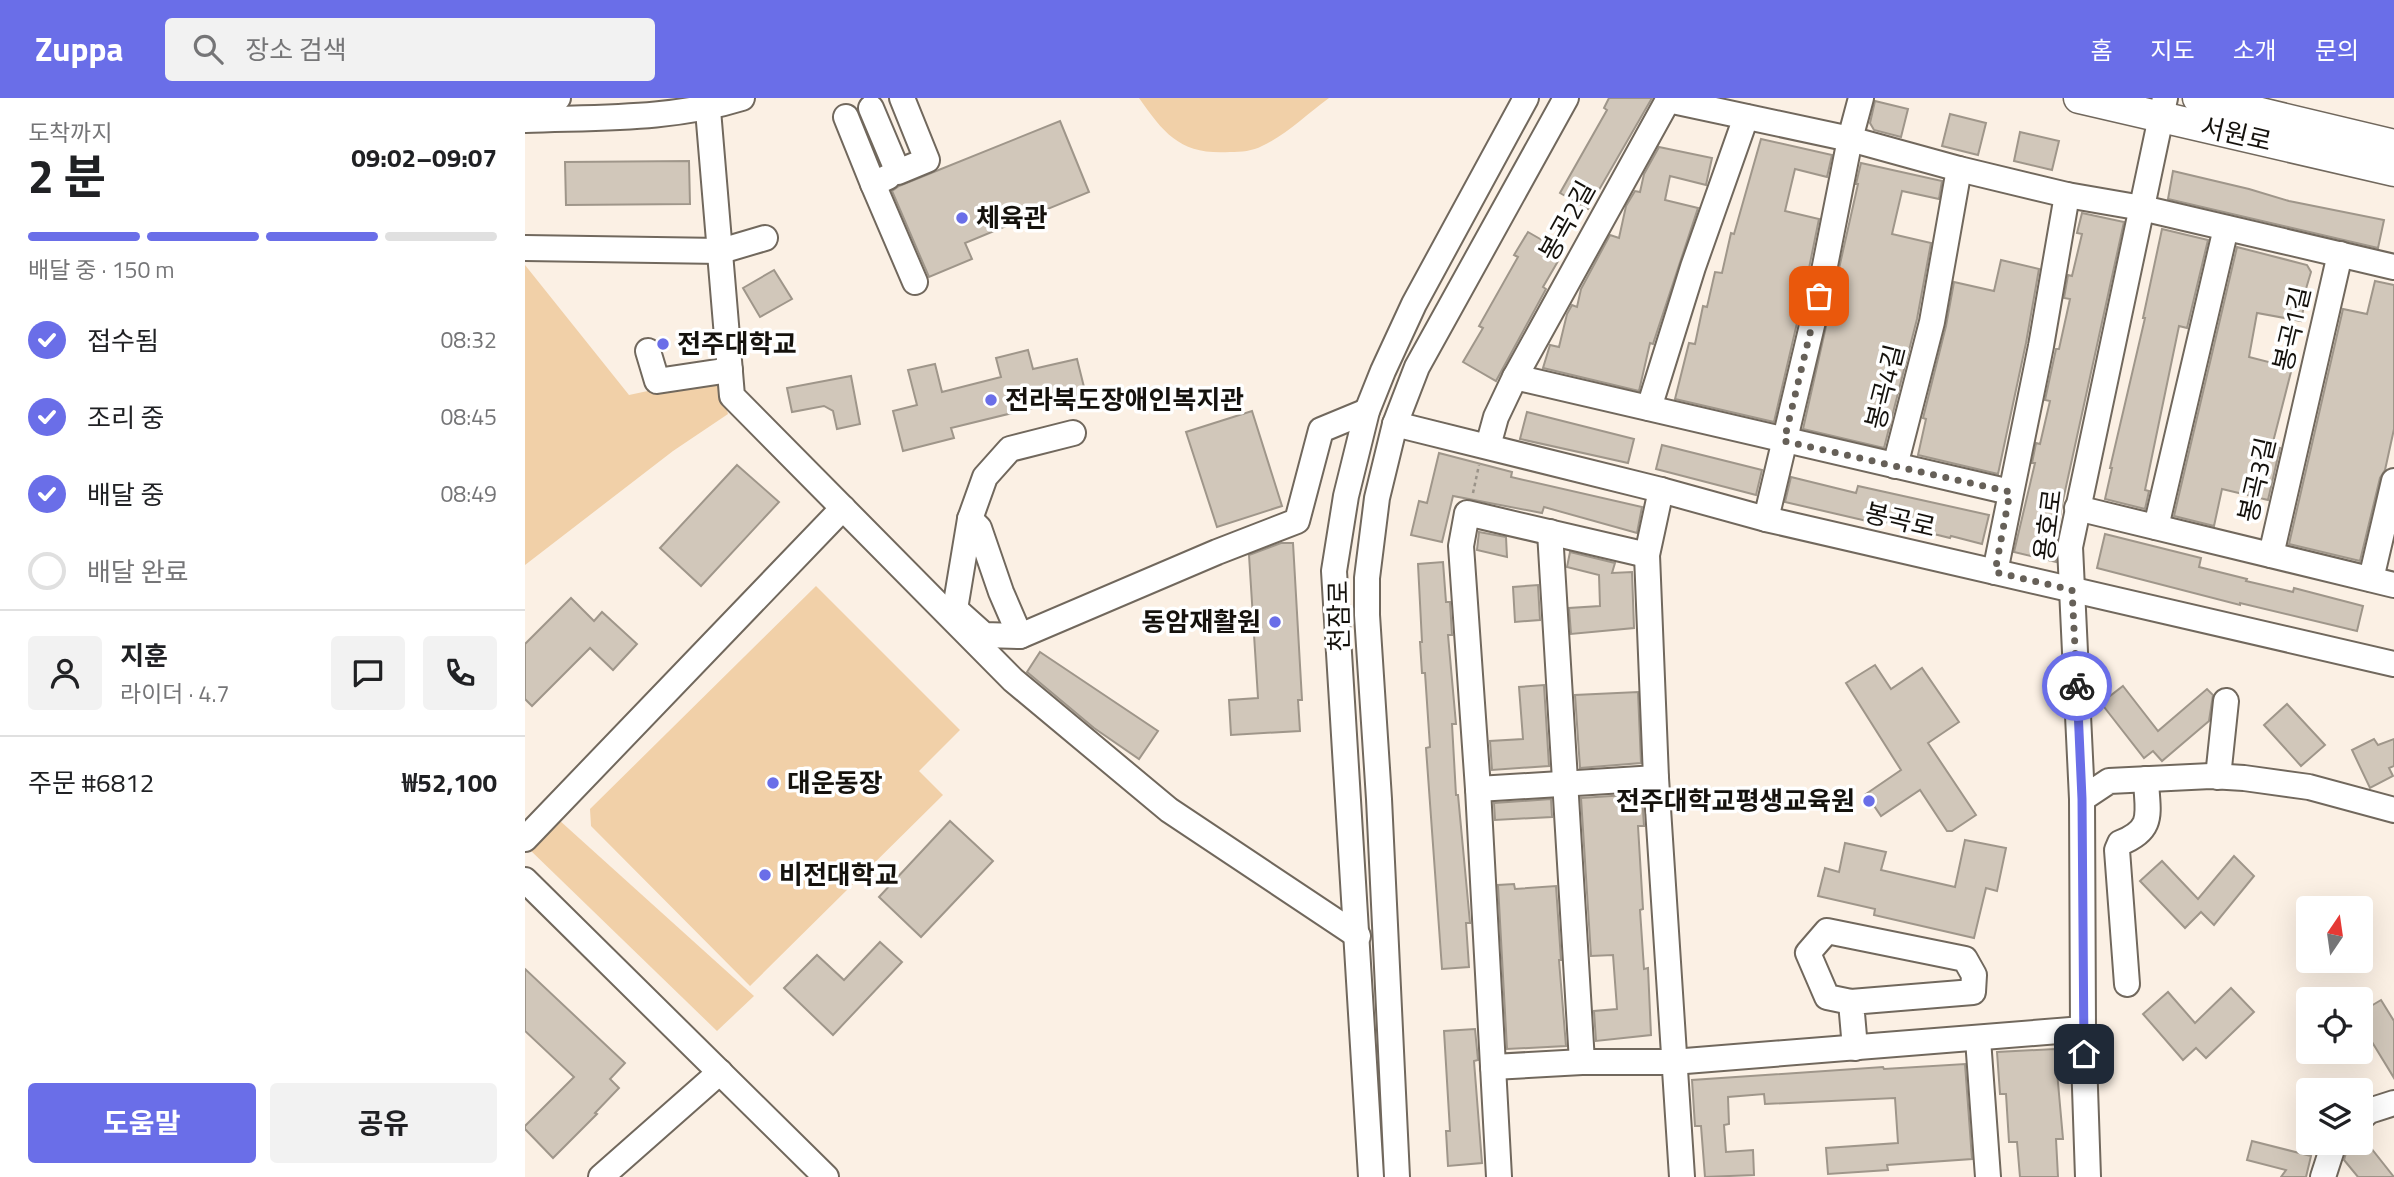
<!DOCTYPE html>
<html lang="ko">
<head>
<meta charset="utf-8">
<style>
	body { margin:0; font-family:"Titillium Web","Noto Sans KR",sans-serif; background:#f2f2f2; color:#202124; height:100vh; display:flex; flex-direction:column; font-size:26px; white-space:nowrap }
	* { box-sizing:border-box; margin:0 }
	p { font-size:23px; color:#757577 }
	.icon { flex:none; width:38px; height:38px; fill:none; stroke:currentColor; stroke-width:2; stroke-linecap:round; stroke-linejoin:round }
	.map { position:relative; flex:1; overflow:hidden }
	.details { display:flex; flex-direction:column; background:#fff; width:525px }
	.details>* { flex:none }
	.needle { width:46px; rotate:13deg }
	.tools { position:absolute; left:1771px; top:798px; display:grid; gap:14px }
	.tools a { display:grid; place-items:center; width:77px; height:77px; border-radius:7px; background:#fff; box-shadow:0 7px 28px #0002; font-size:35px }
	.pin { position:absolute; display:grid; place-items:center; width:60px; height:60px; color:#fff; margin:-30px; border-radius:14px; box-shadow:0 4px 10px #0006 }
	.courier { position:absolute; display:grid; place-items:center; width:70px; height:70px; margin:-35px; border:5px solid #6a6ee8; border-radius:50%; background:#fff; color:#222; box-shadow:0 2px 9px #0007 }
	.headline em { font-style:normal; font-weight:700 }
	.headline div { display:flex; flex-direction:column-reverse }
	.headline { display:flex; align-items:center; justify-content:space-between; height:119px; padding:0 28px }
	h1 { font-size:46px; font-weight:700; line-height:52px }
	.bar { display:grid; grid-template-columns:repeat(4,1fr); gap:10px 7px; align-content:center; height:84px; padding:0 28px }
	.bar i { height:9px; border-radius:5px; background:#e0e0e0 }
	.bar .current { background:#6a6ee8 }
	.bar p { grid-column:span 4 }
	.line { display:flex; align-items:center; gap:18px; padding:0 28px; border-top:2px solid #e0e0e0 }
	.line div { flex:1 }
	.round { display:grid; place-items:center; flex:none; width:74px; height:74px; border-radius:7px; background:#f2f2f2 }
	ol { padding:0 28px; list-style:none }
	li { display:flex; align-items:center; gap:21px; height:77px }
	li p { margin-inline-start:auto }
	li .icon { padding:7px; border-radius:50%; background:#6a6ee8; color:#fff; stroke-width:4 }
	li:last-child { color:#757577 }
	li i { width:38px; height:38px; border:4px solid #e0e0e0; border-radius:50% }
	.primary-button { display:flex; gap:14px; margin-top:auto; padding:14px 28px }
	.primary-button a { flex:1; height:80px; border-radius:7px; background:#6a6ee8; color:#fff; font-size:28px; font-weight:700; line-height:80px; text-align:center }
	.primary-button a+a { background:#f2f2f2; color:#202124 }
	header { display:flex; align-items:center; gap:42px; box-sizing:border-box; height:98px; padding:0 35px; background:#6a6ee8; color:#fff }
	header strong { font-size:33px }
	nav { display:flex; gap:38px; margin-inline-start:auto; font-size:24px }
	.search { width:490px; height:63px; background:#f2f2f2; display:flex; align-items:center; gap:18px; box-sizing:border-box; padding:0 24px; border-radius:7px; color:#757577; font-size:26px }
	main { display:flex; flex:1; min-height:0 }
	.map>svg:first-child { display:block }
</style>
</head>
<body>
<header>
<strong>Zuppa</strong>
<div class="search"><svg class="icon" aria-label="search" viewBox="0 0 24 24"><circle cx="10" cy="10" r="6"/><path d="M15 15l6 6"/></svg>장소 검색</div>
<nav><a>홈</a><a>지도</a><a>소개</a><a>문의</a></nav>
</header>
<main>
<section class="details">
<div class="headline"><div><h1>2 분</h1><p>도착까지</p></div><em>09:02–09:07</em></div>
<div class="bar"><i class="current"></i><i class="current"></i><i class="current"></i><i></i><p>배달 중 · 150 m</p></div>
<ol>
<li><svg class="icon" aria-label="check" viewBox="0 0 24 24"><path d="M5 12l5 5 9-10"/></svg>접수됨<p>08:32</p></li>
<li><svg class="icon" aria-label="check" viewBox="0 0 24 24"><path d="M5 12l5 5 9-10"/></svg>조리 중<p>08:45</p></li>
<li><svg class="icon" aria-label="check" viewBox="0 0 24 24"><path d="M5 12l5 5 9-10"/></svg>배달 중<p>08:49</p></li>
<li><i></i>배달 완료</li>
</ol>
<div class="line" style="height:126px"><a class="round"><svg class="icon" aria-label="person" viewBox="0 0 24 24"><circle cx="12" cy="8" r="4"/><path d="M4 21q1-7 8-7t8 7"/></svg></a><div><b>지훈</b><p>라이더 · 4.7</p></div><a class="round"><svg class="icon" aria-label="chat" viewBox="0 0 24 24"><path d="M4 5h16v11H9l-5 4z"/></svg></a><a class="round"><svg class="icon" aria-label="phone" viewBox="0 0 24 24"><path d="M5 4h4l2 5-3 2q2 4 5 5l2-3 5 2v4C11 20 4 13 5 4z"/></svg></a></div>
<div class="line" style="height:91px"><div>주문 #6812</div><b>₩52,100</b></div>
<div class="primary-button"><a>도움말</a><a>공유</a></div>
</section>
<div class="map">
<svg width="1869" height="1079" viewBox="0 0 1869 1079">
	<rect width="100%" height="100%" fill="#fbf0e4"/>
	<g fill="#f1d0a8">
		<path d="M614,0H804C782,16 761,37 737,48C728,53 716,54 705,54C656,57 640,37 614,0Z"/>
		<path d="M0,167L104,297L193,278L203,316L148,353L0,467Z"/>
		<path d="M291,488L435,632L394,673L418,697L225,888L66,728L65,711Z"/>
		<path d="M34,722L229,898L192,933L3,750Z"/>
	</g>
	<g fill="#d1c7ba" stroke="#9f968a" stroke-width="2">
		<path d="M1084,0H1127L1063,111L1035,95L1082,12L1079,10Z"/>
		<path d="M1350,3L1383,11L1376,39L1349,32L1345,25Z"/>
		<path d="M1425,16L1461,25L1453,57L1417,48Z"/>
		<path d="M535,23L564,94L440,145L447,161L404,179L367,93L374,88Z"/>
		<path d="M1495,34L1534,43L1527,72L1489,63Z"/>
		<path d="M1236,41L1307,57L1302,79L1270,71L1260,113L1294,121L1279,195L1249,324L1150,301L1164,245L1170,246L1178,208L1182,209L1190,174L1197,175L1206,135L1209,136Z"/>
		<path d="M1134,49L1187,60L1181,87L1145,78L1140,102L1173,110L1128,246L1125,245L1114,293L1018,270L1025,247L1034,249L1042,216L1047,207L1052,209L1056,191L1085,137L1094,140L1101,108L1110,93L1115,94L1119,76Z"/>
		<path d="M164,63L165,106L41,107L40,64Z"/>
		<path d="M1336,65L1417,83L1414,101L1377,93L1367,136L1406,145L1392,221L1359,350L1278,331L1333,86H1331Z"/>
		<path d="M1648,73L1724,91L1764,103L1859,122L1853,150L1643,101Z"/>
		<path d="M1557,115L1599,124L1537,407L1530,446L1531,464L1489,454L1510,365H1507L1511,345L1515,346L1525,303L1520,302L1531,251H1534L1545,201L1539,200L1543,177L1547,178L1557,136L1552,135Z"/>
		<path d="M1637,131L1683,142L1662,230L1654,228L1620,392L1624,393L1620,411L1580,401L1587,370H1585L1620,220H1618Z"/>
		<path d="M1003,134L1036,153V158L1018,189L1021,191L971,283L938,264L958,230L954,228L993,159L989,157Z"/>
		<path d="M1712,149L1782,167L1786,174L1778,201L1780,202L1776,223L1732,215L1724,259L1767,270L1747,348L1755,350L1743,402L1697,391L1689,428L1649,418Z"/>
		<path d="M1476,162L1514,171L1501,245L1473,376L1393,357L1401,321L1398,320L1421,228L1429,184L1469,193Z"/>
		<path d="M249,172L267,201L235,219L218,190Z"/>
		<path d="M1850,183L1869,187V331L1860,372L1855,380L1835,463L1764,446L1818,211L1842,216Z"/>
		<path d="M503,252L508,271L552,261L561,297L426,330L429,340L378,353L368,313L392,307L383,272L410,266L417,294L476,279L471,260Z"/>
		<path d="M326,278L335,326L312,331L308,313L299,308L267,314L262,290Z"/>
		<path d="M727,313L757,408L692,429L661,334Z"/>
		<path d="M1002,314L1109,341L1103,365L995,341Z"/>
		<path d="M1137,347L1237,372L1231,397L1131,371Z"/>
		<path d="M914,355L987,374L986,379L1117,409L1112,435L1019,409L1017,415L928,398L917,444L886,437L894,403L902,405Z"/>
		<path d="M212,367L254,404L176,488L135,450Z"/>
		<path d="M1266,379L1331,395L1333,388L1464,417L1457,446L1426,438L1425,440L1356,423L1355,426L1260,404Z"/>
		<path d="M954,434L981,439L982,459L952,452Z"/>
		<path d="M1580,436L1676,460L1674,469L1722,481L1721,483L1768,494L1769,490L1838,508L1832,533L1715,505V507L1572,470Z"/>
		<path d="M756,445H768L777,602H773L775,633L706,637L704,602L733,600L724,457Z"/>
		<path d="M1045,454L1090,465L1087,475L1107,474L1109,530L1046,536L1044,510L1075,508L1074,477L1042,469Z"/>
		<path d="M918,464L921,504H925L927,537H923L931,626H927L931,697H933L945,825H941L944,869L917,871L901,650L905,649L900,575H897L895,544H897L893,466Z"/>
		<path d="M1013,487L1015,522L990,524L988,489Z"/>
		<path d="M46,500L69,523L77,514L112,546L88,572L65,550L7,608L0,601V546Z"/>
		<path d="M515,554L633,633L614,661L569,630L502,574Z"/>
		<path d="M1350,567L1366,591L1397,570L1434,624L1403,645L1451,717L1427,733H1422L1395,692L1356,718L1341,696L1376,672L1321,585Z"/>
		<path d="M1019,587L1024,668L967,672L965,643L998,641L994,589Z"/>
		<path d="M1598,588L1633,633L1682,591L1688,597L1684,623L1637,663L1628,653L1619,660L1576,605Z"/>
		<path d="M1113,594L1116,665L1055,670L1050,597Z"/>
		<path d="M1762,606L1800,647L1776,668L1739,627Z"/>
		<path d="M1849,641L1853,647L1869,641V668L1864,670L1868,678L1845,690L1827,652Z"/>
		<path d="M1117,696L1119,728H1113L1118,811L1115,812L1119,871L1123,870L1126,937L1071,943L1069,913L1092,911L1088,857L1066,858L1056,700Z"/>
		<path d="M1026,701L1027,719L970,722L969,705Z"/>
		<path d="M425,723L468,763L396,839L354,799Z"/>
		<path d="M1440,742L1481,750L1472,793L1461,790L1449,840L1349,817L1350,811L1293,798L1300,770L1314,774L1320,745L1361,754L1356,772L1430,789Z"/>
		<path d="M1709,758L1729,778L1689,827L1676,814L1660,830L1615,783L1637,763L1673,801Z"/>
		<path d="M989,786L990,791L1031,788L1036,862H1034L1041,948L982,951L973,787Z"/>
		<path d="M355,844L377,864L308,937L259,890L292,857L319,882Z"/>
		<path d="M0,871L100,965L85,981L94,990L70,1015L72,1016L28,1060L0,1031V1028L49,979L0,933Z"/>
		<path d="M1706,890L1729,914L1681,960L1671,950L1658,962L1618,916L1643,894L1670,925Z"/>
		<path d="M1856,902L1869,923V980L1836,926V914Z"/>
		<path d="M950,931L953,962L949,963L957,1065L923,1068L921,1033H925L919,933Z"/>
		<path d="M1530,951L1538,1041H1531L1533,1079H1495L1492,1044H1484L1481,996H1475L1472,954Z"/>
		<path d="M1440,966L1447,1061L1362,1067L1363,1072L1303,1076L1301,1050L1373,1045L1370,1000L1240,1006L1239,996L1203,999L1204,1026L1199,1027L1201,1054L1228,1052L1229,1077L1180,1079L1176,1028H1170L1167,982L1358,969L1359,971Z"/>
		<path d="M1727,1043L1786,1058L1781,1079H1756L1761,1072L1722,1062Z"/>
		<path d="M1827,1045H1842L1869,1079H1833L1819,1062L1823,1048Z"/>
	</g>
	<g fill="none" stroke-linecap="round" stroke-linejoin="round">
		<defs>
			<g id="minor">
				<path d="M182,0L207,298L488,582L644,712L833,838"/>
				<path d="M0,1L33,0"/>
				<path d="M346,10L373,74L402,62L377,0"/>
				<path d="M321,19L348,86L363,79"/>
				<path d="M0,22C73,19 147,22 217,0"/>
				<path d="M348,86L390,184"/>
				<path d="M0,150L196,153L240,140"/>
				<path d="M123,253L132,283L205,272"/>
				<path d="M990,279L1485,394"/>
				<path d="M1124,310L1168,169L1221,19"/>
				<path d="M870,326L1136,392L1241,421L1869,566"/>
				<path d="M548,335L485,351L460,379L445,421L430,511L459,537L495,538L692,454L772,423L796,332L842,313"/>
				<path d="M963,348L971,319L990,279L1143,2L1325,41L1434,71L1542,97L1617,110L1869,169"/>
				<path d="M1370,368L1407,224L1434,71"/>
				<path d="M1136,392L1122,457L1131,680L1157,1079"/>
				<path d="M1552,410L1869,487"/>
				<path d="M445,421L454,430L476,494L495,538"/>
				<path d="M1241,421L1294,198L1325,41L1336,0"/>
				<path d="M1631,429L1701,130"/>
				<path d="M1025,434L1057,964"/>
				<path d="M1746,457L1815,156"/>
				<path d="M1470,474L1516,248L1542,97"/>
				<path d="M1846,481L1869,383"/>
				<path d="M1693,679L1701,603"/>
				<path d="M953,691L1131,680"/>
				<path d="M1557,701L1584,683L1686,678L1719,680L1784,689L1869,712"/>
				<path d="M0,741L318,410"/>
				<path d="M0,782L301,1079"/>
				<path d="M1602,886L1592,752L1595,745C1631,731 1622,714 1621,681"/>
				<path d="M1326,904L1448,894L1449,877L1440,861L1302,833L1283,855L1302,899L1326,904L1330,950"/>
				<path d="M1453,941L1463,1079"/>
				<path d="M968,969L1057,964H1148L1558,931"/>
				<path d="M1836,1020L1844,1013L1869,1005"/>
				<path d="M76,1079L195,974"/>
				<path d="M846,1079L809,473L821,398L842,313L858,273L889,206L1001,0"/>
				<path d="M872,1079L854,701L842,517V480L852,400L870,326L892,269L1041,0"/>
				<path d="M974,1079L953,691L936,448L942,415L1122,457"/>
				<path d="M1563,1079L1558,931L1557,701L1545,449L1640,0"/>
				<path d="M1798,1079L1809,1045"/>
			</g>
			<g id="major">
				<path d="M1554,0L1869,73"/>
				<path d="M1673,0L1869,47"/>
			</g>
		</defs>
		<use href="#minor" stroke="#71685d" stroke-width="28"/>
		<use href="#major" stroke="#71685d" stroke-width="33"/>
		<path stroke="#9a9389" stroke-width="2.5" stroke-dasharray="3.5 3.5" stroke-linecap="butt" d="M948,395L954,367"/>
		<use href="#minor" stroke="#fff" stroke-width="24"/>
		<use href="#major" stroke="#fff" stroke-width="30"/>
	</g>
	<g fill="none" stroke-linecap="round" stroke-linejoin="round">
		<path stroke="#666058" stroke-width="7" stroke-dasharray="0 12.6" d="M1294,198L1259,343L1485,394L1470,474L1547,492L1552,588"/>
		<path stroke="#6a6ee8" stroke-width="9" d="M1552,588L1557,701L1559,956"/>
	</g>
	<g fill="#6a6ee8" stroke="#fff" stroke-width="2.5">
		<circle cx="437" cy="120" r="7"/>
		<circle cx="138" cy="246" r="7"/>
		<circle cx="466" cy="302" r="7"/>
		<circle cx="750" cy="524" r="7"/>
		<circle cx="248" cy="685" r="7"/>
		<circle cx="1344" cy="703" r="7"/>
		<circle cx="240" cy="777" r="7"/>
	</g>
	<g text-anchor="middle" stroke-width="7" stroke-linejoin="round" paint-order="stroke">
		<g font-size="26" fill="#15120d" stroke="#fff">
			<text transform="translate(1711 36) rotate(13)" y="9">서원로</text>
			<text transform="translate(1042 123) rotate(-61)" y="9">봉곡2길</text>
			<text transform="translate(1767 231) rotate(-77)" y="9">봉곡1길</text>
			<text transform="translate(1360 289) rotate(-76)" y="9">봉곡4길</text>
			<text transform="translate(1732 382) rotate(-77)" y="9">봉곡3길</text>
			<text transform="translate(1375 422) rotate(13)" y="9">봉곡로</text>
			<text transform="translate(1523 427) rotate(-83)" y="9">용호로</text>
			<text transform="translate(814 518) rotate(-91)" y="9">천잠로</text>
		</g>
		<g font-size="26" font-weight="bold" fill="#15120d" stroke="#fff" text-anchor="start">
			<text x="451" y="129">체육관</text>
			<text x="152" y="255">전주대학교</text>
			<text x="480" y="311">전라북도장애인복지관</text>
			<text x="736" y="533" text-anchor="end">동암재활원</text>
			<text x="262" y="694">대운동장</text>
			<text x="1330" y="712" text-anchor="end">전주대학교평생교육원</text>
			<text x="254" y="786">비전대학교</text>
		</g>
	</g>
</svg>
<div class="tools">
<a><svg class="needle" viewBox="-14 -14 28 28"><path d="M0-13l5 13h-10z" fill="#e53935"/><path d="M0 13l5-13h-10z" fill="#757577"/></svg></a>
<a><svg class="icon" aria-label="locate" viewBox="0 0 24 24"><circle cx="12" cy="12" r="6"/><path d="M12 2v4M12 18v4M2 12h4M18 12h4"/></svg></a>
<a><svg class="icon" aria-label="layers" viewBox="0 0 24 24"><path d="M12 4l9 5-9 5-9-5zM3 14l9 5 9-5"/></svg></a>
</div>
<div class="pin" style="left:1294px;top:198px;background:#ea580c"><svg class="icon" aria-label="bag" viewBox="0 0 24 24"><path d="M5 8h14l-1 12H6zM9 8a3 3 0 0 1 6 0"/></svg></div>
<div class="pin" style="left:1559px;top:956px;background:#1f2937"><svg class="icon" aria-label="home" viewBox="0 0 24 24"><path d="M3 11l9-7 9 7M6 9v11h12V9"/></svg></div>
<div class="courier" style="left:1552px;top:588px"><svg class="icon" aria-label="bike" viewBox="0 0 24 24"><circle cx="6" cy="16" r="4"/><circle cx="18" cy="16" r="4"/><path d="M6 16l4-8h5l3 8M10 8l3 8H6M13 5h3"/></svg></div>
</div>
</main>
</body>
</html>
